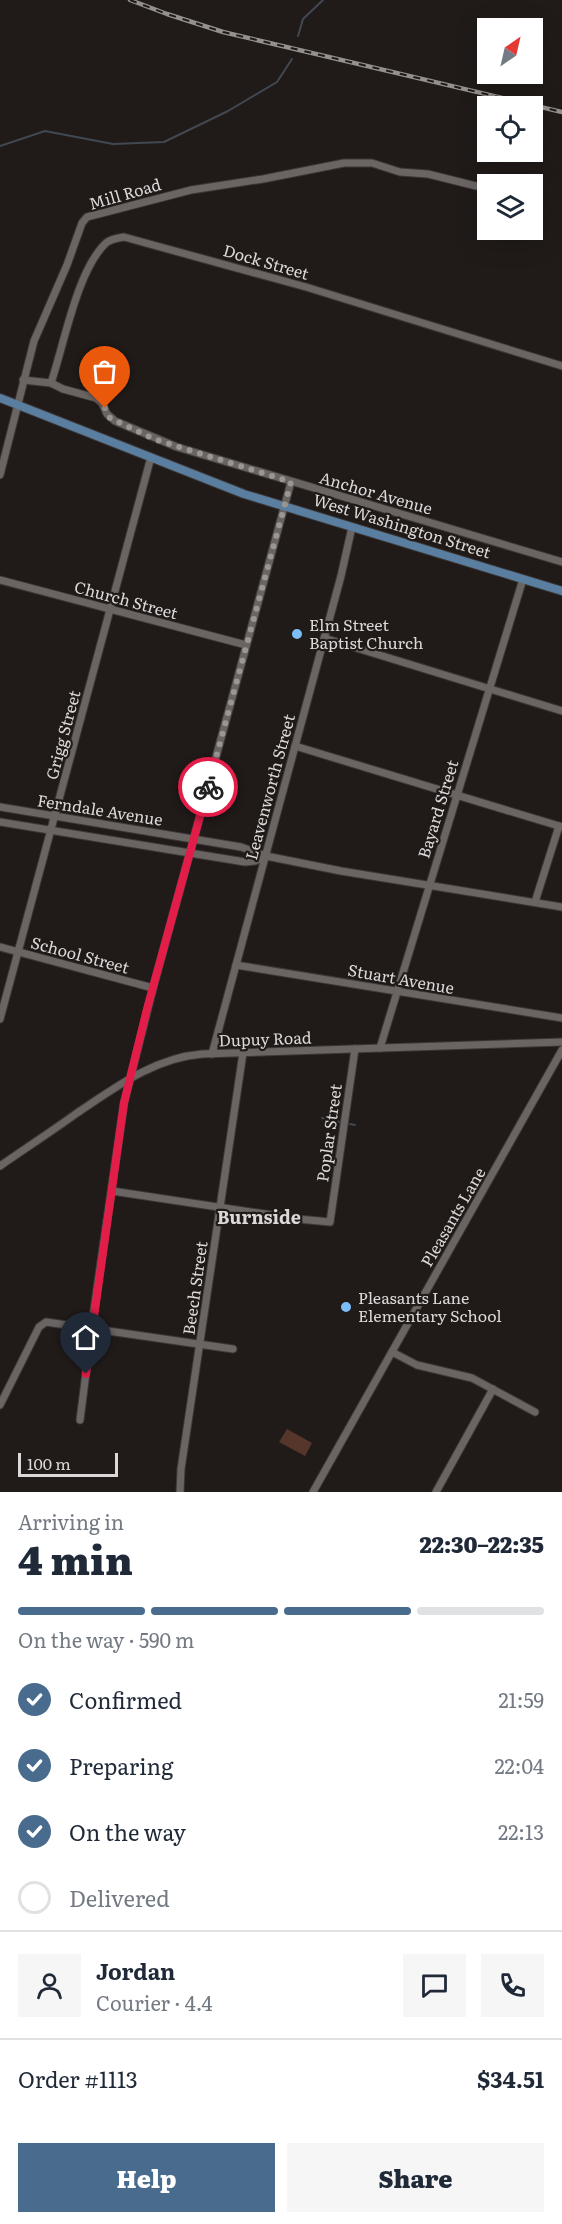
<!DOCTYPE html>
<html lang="en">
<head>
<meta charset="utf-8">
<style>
	body { margin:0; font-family:Literata,serif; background:#f6f6f7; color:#1f2937; height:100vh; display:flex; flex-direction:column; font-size:22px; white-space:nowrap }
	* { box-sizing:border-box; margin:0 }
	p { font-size:20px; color:#747a83 }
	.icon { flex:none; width:33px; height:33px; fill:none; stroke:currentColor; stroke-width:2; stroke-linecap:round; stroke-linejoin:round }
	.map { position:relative; height:1492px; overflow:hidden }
	.details { display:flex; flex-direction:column; background:#fff; flex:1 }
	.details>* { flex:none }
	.needle { width:39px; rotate:34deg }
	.tools { position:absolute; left:477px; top:18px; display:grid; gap:12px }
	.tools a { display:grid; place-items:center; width:66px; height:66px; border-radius:0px; background:#fff; box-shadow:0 6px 24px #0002; font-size:30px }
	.scale { position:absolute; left:18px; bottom:15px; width:100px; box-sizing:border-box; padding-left:6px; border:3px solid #dcd8d7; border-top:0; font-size:16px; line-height:21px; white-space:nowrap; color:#dcd8d7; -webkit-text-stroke:4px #201b19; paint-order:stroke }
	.pin { position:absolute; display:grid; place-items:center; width:51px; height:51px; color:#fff; margin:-62px -26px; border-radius:50% 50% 50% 0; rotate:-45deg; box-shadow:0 0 6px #0007 }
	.pin .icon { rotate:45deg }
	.courier { position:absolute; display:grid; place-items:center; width:60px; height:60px; margin:-30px; border:4px solid #e11d48; border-radius:50%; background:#fff; color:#222; box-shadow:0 2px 8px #0007 }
	.head em { font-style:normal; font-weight:800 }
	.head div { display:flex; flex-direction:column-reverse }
	.head { display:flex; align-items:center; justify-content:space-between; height:102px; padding:0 18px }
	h1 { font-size:39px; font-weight:800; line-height:45px }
	.bar { display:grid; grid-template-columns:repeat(4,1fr); gap:9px 6px; align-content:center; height:72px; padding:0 18px }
	.bar i { height:8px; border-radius:4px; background:#e0e1e3 }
	.bar .on { background:#496c8e }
	.bar p { grid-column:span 4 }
	.line { display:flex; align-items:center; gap:15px; padding:0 18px; border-top:2px solid #e0e1e3 }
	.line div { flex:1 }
	.round { display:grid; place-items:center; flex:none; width:63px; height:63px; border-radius:0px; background:#f6f6f7 }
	ol { padding:0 18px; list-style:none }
	li { display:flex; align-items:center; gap:18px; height:66px }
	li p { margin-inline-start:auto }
	li .icon { padding:6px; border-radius:50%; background:#496c8e; color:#fff; stroke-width:4 }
	li:last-child { color:#747a83 }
	li i { width:33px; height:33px; border:3px solid #e0e1e3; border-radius:50% }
	.button { display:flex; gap:12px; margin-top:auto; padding:12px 18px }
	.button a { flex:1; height:69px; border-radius:0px; background:#496c8e; color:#fff; font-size:24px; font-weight:800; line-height:69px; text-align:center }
	.button a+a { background:#f6f6f7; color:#1f2937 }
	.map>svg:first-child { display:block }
</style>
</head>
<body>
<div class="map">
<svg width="562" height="1492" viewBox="0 0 562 1492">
	<rect width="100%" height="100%" fill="#201b19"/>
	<path fill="#56362a" d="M287,1429L312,1443L305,1456L279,1442Z"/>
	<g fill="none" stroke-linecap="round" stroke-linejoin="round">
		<g stroke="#424853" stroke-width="2">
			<path d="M298,36L303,19L323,0"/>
			<path d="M0,146L45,131L113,144L164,142L228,111L277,82L292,59"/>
			<path d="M322,1118L340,1122"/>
			<path d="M350,1124L355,1125"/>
		</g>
		<defs>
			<g id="minor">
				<path d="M23,380L51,383L63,389L96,398L102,403L107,414L115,421L177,447L562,562"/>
				<path d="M51,383C64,345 77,270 106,243C110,239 118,238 124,237L306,287L562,366"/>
				<path d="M0,475L34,341L67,265L82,223L87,217L191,190L263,179L344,163H372L400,172L428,174L476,186"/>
				<path d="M0,580L246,645"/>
				<path d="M324,638L562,711"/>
				<path d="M295,746L562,827"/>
				<path d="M0,807L241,847L266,856L341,871L562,907"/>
				<path d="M0,822L245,862L255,861L266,856"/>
				<path d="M535,902L559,826"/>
				<path d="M0,947L153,988"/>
				<path d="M236,965L562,1018"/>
				<path d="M0,1019L151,457"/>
				<path d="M380,1048L523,579"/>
				<path d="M212,1054L341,576L352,527"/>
				<path d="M0,1166C26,1148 52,1131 77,1113C116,1087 154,1058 202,1054L562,1042"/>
				<path d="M112,1191L298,1219L330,1222L355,1049"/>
				<path d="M392,1352L417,1365L472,1378L535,1412"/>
				<path d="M0,1405L39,1327L46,1322L233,1349"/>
				<path d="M80,1420L94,1310L124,1103L153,988L291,482"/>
				<path d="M180,1492L181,1469L243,1053"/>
				<path d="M313,1492L562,1050"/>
				<path d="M436,1492L493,1389"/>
			</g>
			<path id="major" d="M0,398L244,494L562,591"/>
		</defs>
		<use href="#minor" stroke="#3c3837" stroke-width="9"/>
		<use href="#major" stroke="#3c3837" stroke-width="10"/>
		<use href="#minor" stroke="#6a6462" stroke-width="7"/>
		<use href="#major" stroke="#5a7e9f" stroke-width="8"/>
		<defs>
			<path id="rail" d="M130,0L167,14L223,32L562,112"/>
		</defs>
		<use href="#rail" stroke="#94908e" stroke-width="4.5"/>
		<use href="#rail" stroke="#201b19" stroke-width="2" stroke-dasharray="7" stroke-linecap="butt"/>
	</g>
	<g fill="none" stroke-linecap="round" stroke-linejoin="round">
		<path stroke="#9a9694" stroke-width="6" stroke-dasharray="0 10.8" d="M105,408L110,418L154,439L291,482L208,787"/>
		<path stroke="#e11d48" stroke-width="8" d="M86,1374L124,1103L147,1009L208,787"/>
	</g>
	<g fill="#7cbef9" stroke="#201b19" stroke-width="2">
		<circle cx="297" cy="634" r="6"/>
		<circle cx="346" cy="1307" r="6"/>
	</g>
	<g text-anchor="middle" stroke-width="4.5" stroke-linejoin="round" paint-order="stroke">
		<g font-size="16" fill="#dcd8d7" stroke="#201b19">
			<text transform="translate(125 194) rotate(-16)" y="6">Mill Road</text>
			<text transform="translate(266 262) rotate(16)" y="6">Dock Street</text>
			<text transform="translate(376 493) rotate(16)" y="6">Anchor Avenue</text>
			<text transform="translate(402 526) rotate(17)" y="6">West Washington Street</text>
			<text transform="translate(126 600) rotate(15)" y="6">Church Street</text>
			<text transform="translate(63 735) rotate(-75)" y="6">Grigg Street</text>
			<text transform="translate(270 787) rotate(-75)" y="6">Leavenworth Street</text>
			<text transform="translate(438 809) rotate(-73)" y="6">Bayard Street</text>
			<text transform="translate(100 810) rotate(9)" y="6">Ferndale Avenue</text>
			<text transform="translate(80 955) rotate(15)" y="6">School Street</text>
			<text transform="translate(401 979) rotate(10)" y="6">Stuart Avenue</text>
			<text transform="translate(265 1039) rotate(-2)" y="6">Dupuy Road</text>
			<text transform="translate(329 1133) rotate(-82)" y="6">Poplar Street</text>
			<text transform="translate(453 1217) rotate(-60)" y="6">Pleasants Lane</text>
			<text transform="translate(195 1288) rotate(-82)" y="6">Beech Street</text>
		</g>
		<g font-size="16" fill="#dcd8d7" stroke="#201b19" text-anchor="start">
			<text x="309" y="631">Elm Street<tspan x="309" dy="18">Baptist Church</tspan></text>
			<text x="358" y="1304">Pleasants Lane<tspan x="358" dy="18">Elementary School</tspan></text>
		</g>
		<g font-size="18" font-weight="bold" fill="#dcd8d7" stroke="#201b19">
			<text x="259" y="1224">Burnside</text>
		</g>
	</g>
</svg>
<div class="tools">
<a><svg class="needle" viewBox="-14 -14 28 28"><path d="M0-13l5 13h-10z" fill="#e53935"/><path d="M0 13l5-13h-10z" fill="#747a83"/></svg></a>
<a><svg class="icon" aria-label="locate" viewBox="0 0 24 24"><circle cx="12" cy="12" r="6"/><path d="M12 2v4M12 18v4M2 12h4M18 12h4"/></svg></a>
<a><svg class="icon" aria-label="layers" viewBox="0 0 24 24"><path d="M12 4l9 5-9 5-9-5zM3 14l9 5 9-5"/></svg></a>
</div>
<div class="scale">100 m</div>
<div class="pin" style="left:105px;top:408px;background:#ea580c"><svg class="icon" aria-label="bag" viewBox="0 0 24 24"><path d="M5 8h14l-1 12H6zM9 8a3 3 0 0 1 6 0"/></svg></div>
<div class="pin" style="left:86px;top:1374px;background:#1f2937"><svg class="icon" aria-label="home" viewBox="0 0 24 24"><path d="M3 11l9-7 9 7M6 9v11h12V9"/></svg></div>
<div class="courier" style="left:208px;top:787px"><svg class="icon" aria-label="bike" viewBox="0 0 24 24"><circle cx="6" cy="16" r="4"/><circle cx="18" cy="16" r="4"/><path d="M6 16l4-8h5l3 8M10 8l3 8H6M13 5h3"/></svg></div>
</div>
<section class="details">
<div class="head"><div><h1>4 min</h1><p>Arriving in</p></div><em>22:30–22:35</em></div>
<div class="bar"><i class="on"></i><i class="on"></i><i class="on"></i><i></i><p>On the way · 590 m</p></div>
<ol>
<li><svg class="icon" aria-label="check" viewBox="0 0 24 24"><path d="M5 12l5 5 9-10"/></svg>Confirmed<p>21:59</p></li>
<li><svg class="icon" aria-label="check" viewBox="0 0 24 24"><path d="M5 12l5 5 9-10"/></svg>Preparing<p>22:04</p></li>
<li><svg class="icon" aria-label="check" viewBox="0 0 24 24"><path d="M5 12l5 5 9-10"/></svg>On the way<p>22:13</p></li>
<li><i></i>Delivered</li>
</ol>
<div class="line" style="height:108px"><a class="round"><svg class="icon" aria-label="person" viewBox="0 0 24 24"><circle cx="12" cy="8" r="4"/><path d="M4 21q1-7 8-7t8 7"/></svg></a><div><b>Jordan</b><p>Courier · 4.4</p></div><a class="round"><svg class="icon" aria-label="chat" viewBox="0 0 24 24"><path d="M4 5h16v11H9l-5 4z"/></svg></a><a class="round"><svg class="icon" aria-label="phone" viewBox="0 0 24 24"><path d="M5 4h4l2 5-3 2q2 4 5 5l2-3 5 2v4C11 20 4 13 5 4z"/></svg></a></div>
<div class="line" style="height:78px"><div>Order #1113</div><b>$34.51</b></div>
<div class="button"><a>Help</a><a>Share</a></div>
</section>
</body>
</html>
